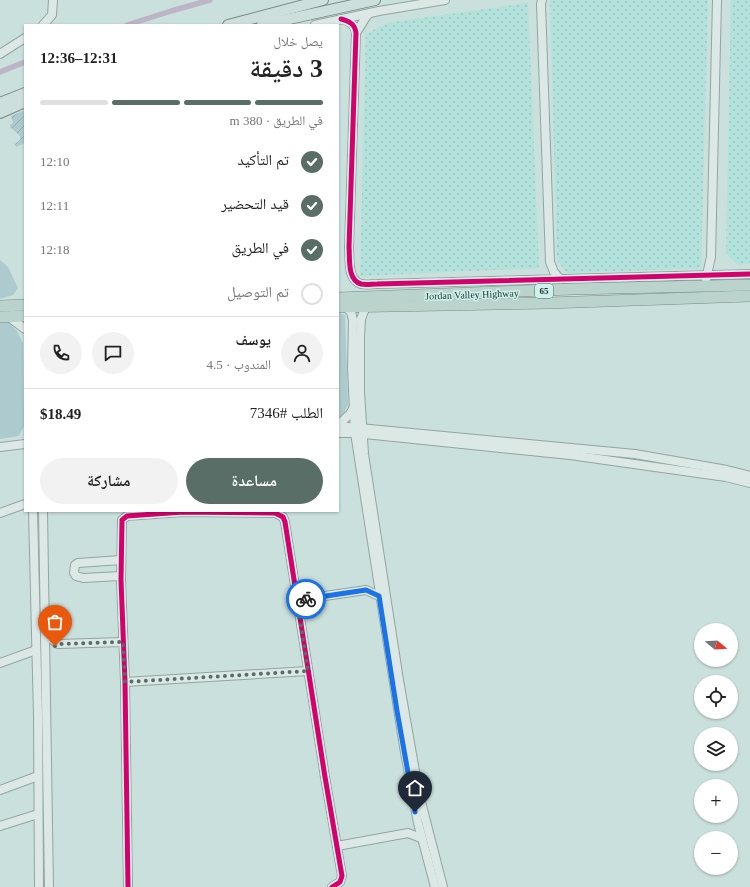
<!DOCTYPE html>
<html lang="ar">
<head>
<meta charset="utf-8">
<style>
	body { margin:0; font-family:"Times New Roman","Noto Naskh Arabic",serif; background:#f2f2f2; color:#222; direction:rtl; height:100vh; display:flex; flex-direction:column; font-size:15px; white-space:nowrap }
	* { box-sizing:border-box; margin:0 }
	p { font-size:13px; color:#767676 }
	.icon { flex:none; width:22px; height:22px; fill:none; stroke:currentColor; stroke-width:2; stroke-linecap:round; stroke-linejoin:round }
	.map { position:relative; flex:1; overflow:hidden; direction:ltr }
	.sheet { position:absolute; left:24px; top:24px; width:315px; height:488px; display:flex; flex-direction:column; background:#fff; border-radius:0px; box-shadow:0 1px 3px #0004; direction:rtl }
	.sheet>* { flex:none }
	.needle { width:26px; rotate:108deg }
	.buttons { position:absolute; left:694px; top:623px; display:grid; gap:8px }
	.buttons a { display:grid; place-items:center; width:44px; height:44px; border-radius:50%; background:#fff; box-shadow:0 1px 3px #0004; font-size:20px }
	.pin { position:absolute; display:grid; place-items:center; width:34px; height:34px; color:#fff; margin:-41px -17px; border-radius:50% 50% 50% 0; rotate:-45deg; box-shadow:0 0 4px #0007 }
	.pin .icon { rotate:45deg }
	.courier { position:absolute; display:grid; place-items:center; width:40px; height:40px; margin:-20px; border:3px solid #1a73e8; border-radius:50%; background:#fff; color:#222; box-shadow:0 1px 5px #0007 }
	.headline em { font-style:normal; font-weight:600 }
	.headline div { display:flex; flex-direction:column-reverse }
	.headline { display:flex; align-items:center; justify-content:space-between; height:68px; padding:0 16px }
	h1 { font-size:26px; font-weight:600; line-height:30px }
	.bar { display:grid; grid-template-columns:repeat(4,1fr); gap:6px 4px; align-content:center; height:48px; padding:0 16px }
	.bar i { height:5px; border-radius:3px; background:#e0e0e0 }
	.bar .selected { background:#5a6e68 }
	.bar p { grid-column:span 4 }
	.line { display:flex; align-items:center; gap:10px; padding:0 16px; border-top:1px solid #e0e0e0 }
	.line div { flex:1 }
	.round { display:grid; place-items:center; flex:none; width:42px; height:42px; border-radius:21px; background:#f2f2f2 }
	ol { padding:0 16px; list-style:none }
	li { display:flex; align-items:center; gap:12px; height:44px }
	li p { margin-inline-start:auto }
	li .icon { padding:4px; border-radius:50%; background:#5a6e68; color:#fff; stroke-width:4 }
	li:last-child { color:#767676 }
	li i { width:22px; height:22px; border:2px solid #e0e0e0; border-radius:50% }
	.primary-button { display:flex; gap:8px; margin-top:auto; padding:8px 16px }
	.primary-button a { flex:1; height:46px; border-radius:24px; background:#5a6e68; color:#fff; font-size:16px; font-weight:600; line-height:46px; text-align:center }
	.primary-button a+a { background:#f2f2f2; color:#222 }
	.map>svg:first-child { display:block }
</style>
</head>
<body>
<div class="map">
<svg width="750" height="887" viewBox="0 0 750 887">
	<defs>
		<pattern id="sand-dots" width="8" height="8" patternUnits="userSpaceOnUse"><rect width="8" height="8" fill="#b3e1db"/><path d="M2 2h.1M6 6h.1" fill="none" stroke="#9ac2bc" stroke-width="1.8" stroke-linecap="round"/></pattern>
		<pattern id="garden-furrows" width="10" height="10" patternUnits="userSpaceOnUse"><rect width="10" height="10" fill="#adcbcf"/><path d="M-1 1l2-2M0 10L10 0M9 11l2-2" fill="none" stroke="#94afb2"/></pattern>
	</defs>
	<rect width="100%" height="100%" fill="#cae0dc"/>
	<g fill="url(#sand-dots)">
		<path d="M550,0H708L701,268L567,273L557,260Z"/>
		<path d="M731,0H750V264L738,265L726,253Z"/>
		<path d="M528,3L539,268L360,276L366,34L387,23Z"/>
	</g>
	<g fill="#adcbcf">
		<path d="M0,260L8,267L18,288L13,295L0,299Z"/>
		<path d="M338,313L345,315L348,405L343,415L338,418Z"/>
		<path d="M0,323H9L17,331L23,343L24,426L19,436L0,439Z"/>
	</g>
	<path fill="url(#garden-furrows)" d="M25,110V143L16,147L15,144L20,140V136L10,127V125L13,123L11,116Z"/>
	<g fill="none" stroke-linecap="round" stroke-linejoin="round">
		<g stroke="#bdb5c5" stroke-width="5.5">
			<path d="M127,25L171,11L210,0"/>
			<path d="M0,72L25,62"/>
		</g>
		<defs>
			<g id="minor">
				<path d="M542,0L541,4L550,262L554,272L560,279"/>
				<path d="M341,19C349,21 355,24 356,33L349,247C350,258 347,280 361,284C366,285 372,284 377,284L750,274"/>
				<path d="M43,25L52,15L53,0"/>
				<path d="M315,25L379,11L445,0"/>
				<path d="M356,33L366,17L370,13"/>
				<path d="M0,54L25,38"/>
				<path d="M706,279L711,257L717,0"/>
				<path d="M366,306L361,319L360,337V392L364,454L399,680L419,794L443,887"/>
				<path d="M345,307L351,312L353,320L352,368L355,433L570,455L726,477L750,483"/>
				<path d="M9,317L25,329"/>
				<path d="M338,425L350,414L354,407"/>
				<path d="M338,426L635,454L727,470L750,476"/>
				<path d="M338,433H355L404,747L418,823L435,887"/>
				<path d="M0,447L25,444"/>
				<path d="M33,511L38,716L39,887"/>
				<path d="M43,511L49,887"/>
				<path d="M0,513L25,504"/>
				<path d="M121,560L78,563L75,565L74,573L76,576L83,578L121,576"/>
				<path d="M297,600L366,590L379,596"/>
				<path d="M46,635L58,644L123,642"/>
				<path d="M0,663L36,650"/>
				<path d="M125,682L308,671"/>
				<path d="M0,790L38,776"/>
				<path d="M0,826L38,814"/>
				<path d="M337,846L408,833L421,838"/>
				<path d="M128,887L125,682L121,580L122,520L127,516L183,512L275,513L283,517L285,522L325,777L342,876L340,882L332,887"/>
			</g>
			<g id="major">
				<path d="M228,25L323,0"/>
				<path d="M262,25L375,0"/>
				<path d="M0,103L25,93"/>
				<path d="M0,113L25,102"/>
			</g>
			<g id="highway">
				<path d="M338,298L572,289L750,285"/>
				<path d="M0,306L25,305"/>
				<path d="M338,307L548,303L750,296"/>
				<path d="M0,317L25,316"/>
			</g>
		</defs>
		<use href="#minor" stroke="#93a5a0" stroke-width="10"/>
		<use href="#major" stroke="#7a8a86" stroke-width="12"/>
		<use href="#highway" stroke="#7a8a86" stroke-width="12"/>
		<use href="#minor" stroke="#dbe8e6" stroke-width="8"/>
		<use href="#major" stroke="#cddfdc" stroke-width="10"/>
		<use href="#highway" stroke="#bbd3cd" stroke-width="11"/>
		<defs>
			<g id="cycleway">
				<path d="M341,19C349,21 355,24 356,33L349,247C350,258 347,280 361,284C366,285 372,284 377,284L750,274"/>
				<path d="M128,887L125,682L121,580L122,520L127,516L183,512L275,513L283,517L285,522L325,777L342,876L340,882L332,887"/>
			</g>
		</defs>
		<use href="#cycleway" stroke="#cff1ec" stroke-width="8"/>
		<use href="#cycleway" stroke="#d6006c" stroke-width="5"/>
	</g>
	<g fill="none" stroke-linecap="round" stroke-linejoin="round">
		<path stroke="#5a6e68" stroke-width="4" stroke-dasharray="0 7.2" d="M55,646L58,644L123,642L125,682L308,671L297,600L306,599"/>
		<path stroke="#1a73e8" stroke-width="5" d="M306,599L366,590L379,596L397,711L415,812"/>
	</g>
	<g text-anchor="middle" stroke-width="3" stroke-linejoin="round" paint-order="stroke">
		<rect fill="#cff1ec" stroke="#526b64" stroke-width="1" x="535" y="284" width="18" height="14" rx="3"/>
		<g font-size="9" font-weight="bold" fill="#1d312a">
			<text x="544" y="294">65</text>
		</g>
		<g font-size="10" fill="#1d312a" stroke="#cff1ec">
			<text transform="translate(472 294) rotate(-2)" y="4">Jordan Valley Highway</text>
		</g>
	</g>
</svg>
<div class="buttons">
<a><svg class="needle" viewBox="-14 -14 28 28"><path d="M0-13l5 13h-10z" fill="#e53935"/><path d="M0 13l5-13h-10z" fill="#767676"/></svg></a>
<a><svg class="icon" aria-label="locate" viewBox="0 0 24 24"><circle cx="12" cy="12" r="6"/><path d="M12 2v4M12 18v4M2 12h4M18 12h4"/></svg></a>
<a><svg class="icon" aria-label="layers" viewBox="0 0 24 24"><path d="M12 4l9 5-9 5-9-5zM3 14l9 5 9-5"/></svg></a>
<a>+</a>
<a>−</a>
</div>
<div class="pin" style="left:55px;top:646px;background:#ea580c"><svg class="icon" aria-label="bag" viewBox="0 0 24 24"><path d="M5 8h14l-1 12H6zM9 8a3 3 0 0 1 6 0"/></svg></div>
<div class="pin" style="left:415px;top:812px;background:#1f2937"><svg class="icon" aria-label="home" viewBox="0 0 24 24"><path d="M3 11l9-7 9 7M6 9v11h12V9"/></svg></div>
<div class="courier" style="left:306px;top:599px"><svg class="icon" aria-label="bike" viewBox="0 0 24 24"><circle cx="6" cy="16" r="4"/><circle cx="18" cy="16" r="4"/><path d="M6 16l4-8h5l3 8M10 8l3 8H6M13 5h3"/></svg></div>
<section class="sheet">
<div class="headline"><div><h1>3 دقيقة</h1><p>يصل خلال</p></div><em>12:31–12:36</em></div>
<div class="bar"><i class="selected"></i><i class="selected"></i><i class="selected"></i><i></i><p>في الطريق · 380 m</p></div>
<ol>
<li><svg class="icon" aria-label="check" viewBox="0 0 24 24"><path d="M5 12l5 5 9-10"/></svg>تم التأكيد<p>12:10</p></li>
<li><svg class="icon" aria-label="check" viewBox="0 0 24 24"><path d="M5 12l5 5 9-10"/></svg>قيد التحضير<p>12:11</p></li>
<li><svg class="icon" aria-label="check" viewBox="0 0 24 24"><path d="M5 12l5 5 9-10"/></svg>في الطريق<p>12:18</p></li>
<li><i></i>تم التوصيل</li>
</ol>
<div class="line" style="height:72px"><a class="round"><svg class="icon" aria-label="person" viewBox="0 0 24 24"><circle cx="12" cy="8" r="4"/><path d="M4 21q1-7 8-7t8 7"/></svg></a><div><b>يوسف</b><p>المندوب · 4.5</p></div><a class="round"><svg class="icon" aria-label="chat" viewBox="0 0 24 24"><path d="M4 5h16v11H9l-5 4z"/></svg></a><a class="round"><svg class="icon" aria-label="phone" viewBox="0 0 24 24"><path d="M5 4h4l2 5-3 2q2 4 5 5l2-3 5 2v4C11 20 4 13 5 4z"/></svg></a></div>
<div class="line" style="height:52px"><div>الطلب #7346</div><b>$18.49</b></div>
<div class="primary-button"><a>مساعدة</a><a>مشاركة</a></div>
</section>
</div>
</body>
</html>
